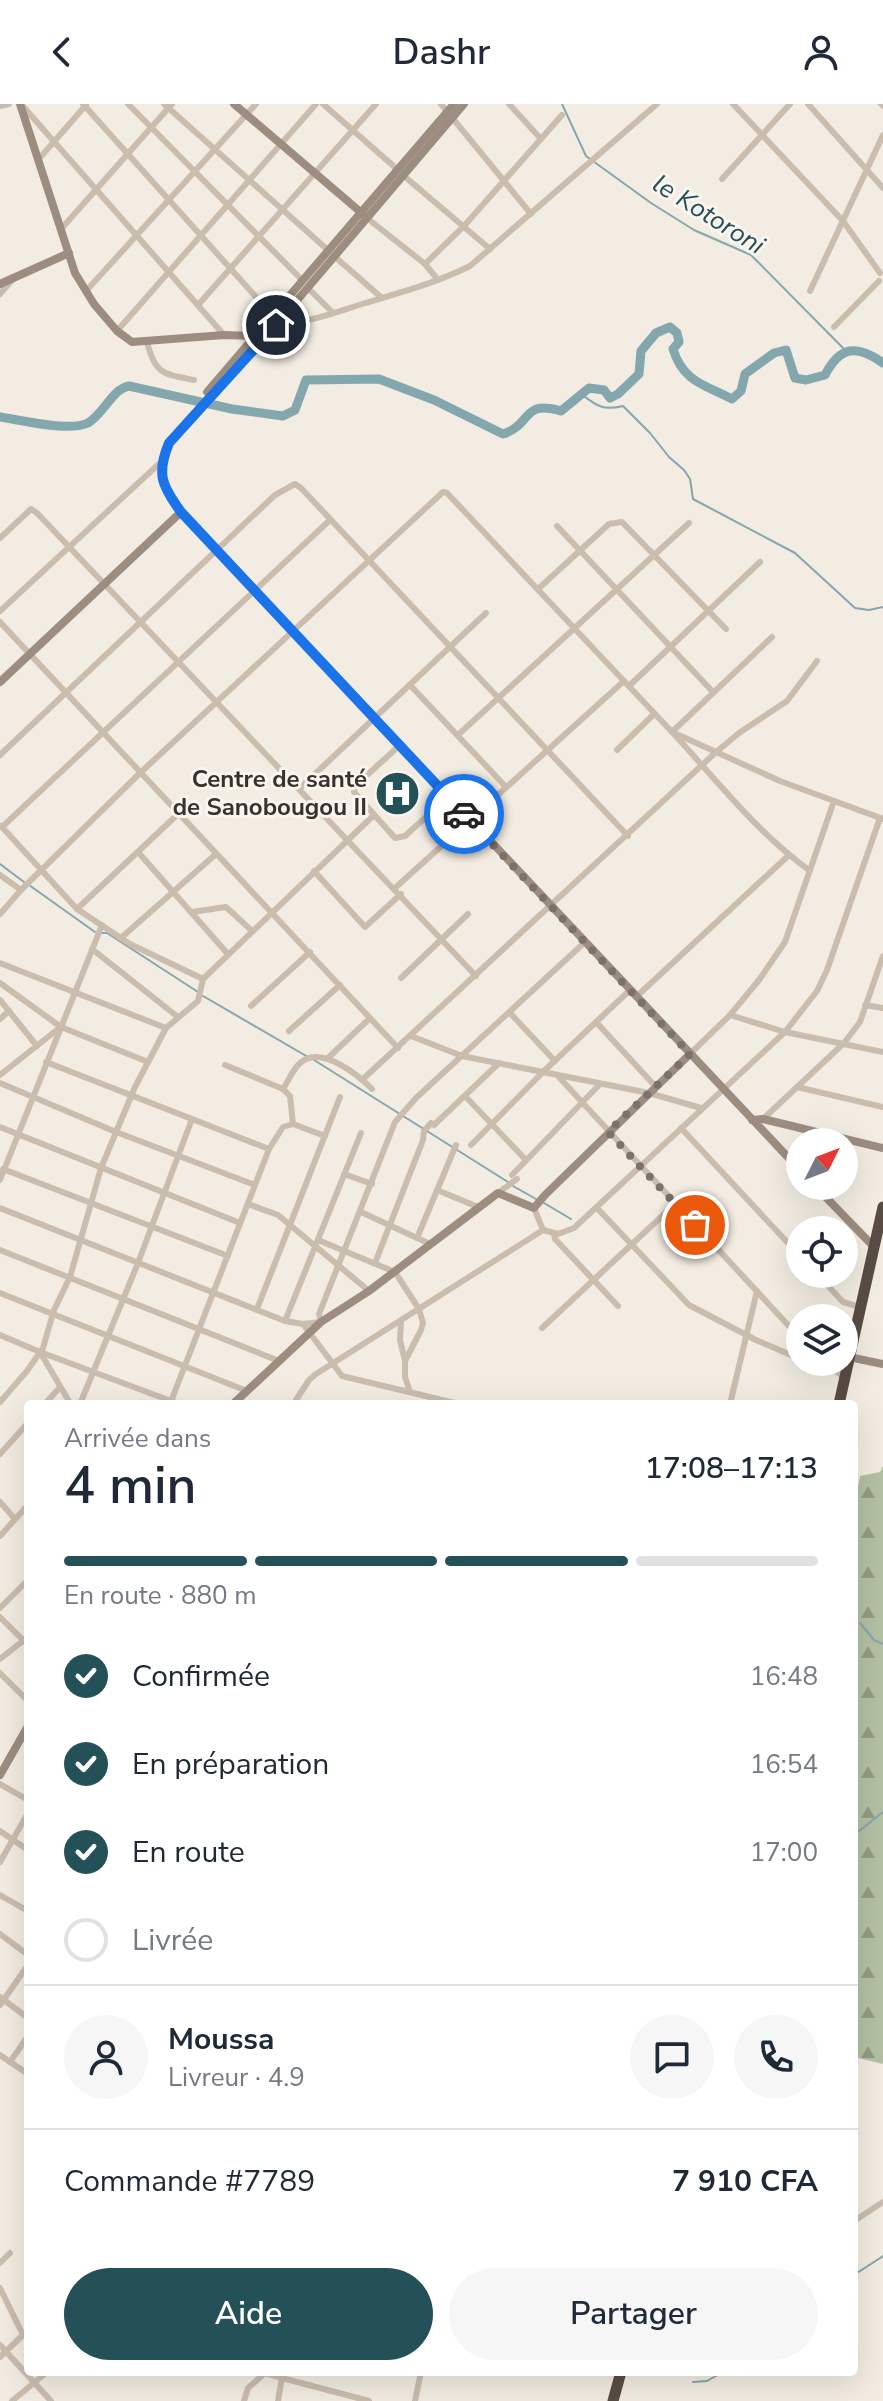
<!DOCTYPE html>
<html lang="fr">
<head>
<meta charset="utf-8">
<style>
	body { margin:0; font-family:"Nunito Sans",sans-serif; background:#f6f6f7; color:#1f2937; height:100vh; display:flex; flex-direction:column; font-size:30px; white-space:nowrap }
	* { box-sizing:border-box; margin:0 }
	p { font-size:26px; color:#747a83 }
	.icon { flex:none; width:44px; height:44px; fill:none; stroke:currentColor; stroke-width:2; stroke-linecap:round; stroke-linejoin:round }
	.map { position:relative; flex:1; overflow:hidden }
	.side { position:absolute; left:24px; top:1296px; width:834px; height:976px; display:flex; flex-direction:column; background:#fff; border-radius:8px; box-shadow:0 8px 32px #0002 }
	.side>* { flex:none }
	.needle { width:52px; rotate:48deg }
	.buttons { position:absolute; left:786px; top:1024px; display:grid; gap:16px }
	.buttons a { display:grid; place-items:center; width:72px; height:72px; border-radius:50%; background:#fff; box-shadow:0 8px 32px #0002; font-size:40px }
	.pin { position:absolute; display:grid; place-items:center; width:68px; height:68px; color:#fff; margin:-34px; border:4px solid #fff; border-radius:50%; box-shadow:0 2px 8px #0007 }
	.courier { position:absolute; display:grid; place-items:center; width:80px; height:80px; margin:-40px; border:6px solid #1a73e8; border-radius:50%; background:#fff; color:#222; box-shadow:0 2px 10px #0007 }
	.summary em { font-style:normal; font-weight:600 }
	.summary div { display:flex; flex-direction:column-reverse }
	.summary { display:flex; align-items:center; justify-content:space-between; height:136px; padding:0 40px }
	h1 { font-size:52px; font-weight:600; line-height:60px }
	.bar { display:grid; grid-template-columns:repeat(4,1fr); gap:12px 8px; align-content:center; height:96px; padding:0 40px }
	.bar i { height:10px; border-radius:6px; background:#e0e1e3 }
	.bar .on { background:#245058 }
	.bar p { grid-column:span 4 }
	.line { display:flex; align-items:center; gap:20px; padding:0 40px; border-top:2px solid #e0e1e3 }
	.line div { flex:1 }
	.round { display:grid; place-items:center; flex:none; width:84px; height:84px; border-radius:42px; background:#f6f6f7 }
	ol { padding:0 40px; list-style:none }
	li { display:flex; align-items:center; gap:24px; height:88px }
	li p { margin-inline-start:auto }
	li .icon { padding:8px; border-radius:50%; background:#245058; color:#fff; stroke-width:4 }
	li:last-child { color:#747a83 }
	li i { width:44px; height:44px; border:4px solid #e0e1e3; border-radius:50% }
	.action { display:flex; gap:16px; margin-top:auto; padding:16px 40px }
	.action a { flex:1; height:92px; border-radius:48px; background:#245058; color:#fff; font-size:32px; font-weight:600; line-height:92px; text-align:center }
	.action a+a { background:#f6f6f7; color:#1f2937 }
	header { display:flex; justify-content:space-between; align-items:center; height:104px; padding:0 40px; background:#fff; font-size:36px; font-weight:600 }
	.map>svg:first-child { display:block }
</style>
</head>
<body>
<header><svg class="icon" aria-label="back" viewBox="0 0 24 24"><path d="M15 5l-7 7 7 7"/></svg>Dashr<svg class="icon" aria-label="person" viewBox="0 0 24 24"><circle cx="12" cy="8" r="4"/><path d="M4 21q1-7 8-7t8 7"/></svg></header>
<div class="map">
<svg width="883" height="2297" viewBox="0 0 883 2297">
	<defs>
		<pattern id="forest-firs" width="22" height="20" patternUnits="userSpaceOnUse" patternTransform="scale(2)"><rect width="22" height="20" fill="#b4c0a3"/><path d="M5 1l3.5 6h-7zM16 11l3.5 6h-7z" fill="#939d85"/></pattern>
	</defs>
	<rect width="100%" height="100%" fill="#f2ece2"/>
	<path fill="url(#forest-firs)" d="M883,1362V1960L854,1953V1404L860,1372L880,1368Z"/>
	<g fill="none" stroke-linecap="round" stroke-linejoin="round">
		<g stroke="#83a7ad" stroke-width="2">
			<path d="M562,0L586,52L651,99L694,126L751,151L846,247"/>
			<path d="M581,290C597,302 603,307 623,302L650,329L669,353L684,366L690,375L693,395L795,449L855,504L869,506L883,503"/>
			<path d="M0,760L24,778"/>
			<path d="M29,781L95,828"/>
			<path d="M102,829H107L198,888"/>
			<path d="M203,892L308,953"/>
			<path d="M314,956L508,1078"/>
			<path d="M513,1082L536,1095"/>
			<path d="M544,1099L571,1115"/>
			<path d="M860,1519L874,1536L883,1540"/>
			<path d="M854,1731L883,1708"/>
			<path d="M854,2171L883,2152"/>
			<path d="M693,2278L707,2277L723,2268"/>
		</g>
		<path stroke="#83a7ad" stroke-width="9" d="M0,313C21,316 69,328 88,319C104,310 112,285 129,282L232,305L283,312L295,306L306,276L379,275L434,296L503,330C532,321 522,295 561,307L589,284L604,286L610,294L618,290L639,270L641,247L656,229L670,223L677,229L679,238L673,245C683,278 705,281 732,295L741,287L745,270L774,249L786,246L795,274L806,276L825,271C840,242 857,240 883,259"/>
		<g stroke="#cabdae" stroke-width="6">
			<path d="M21,0L224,231"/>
			<path d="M83,0L273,212"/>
			<path d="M128,0L303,177"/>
			<path d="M164,0L329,147"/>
			<path d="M323,0L398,66"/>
			<path d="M441,0L531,110"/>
			<path d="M509,0L541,35"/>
			<path d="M733,0L843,117L880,169"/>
			<path d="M808,0L883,84"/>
			<path d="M881,0L883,2"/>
			<path d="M0,2L9,0"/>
			<path d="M38,56L86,1"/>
			<path d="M404,72L490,145"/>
			<path d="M722,75L790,0"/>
			<path d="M367,114L425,160L438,176"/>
			<path d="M62,124L172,0"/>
			<path d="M334,152L382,194"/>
			<path d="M425,160L464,122L562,11"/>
			<path d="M308,184L333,209"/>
			<path d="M86,187L256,0"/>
			<path d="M810,187L883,31"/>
			<path d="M0,190L13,175"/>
			<path d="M198,201L376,0"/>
			<path d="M276,221C306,219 334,209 362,200C399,189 436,179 470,162L657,0"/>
			<path d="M834,223L879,177"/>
			<path d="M117,227L316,0"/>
			<path d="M147,238C155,270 163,270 194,276"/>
			<path d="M557,422L713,588"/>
			<path d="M0,434L31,405L37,409L476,872"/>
			<path d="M538,485L609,420L622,418L726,525"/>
			<path d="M0,507L162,357"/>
			<path d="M0,518L398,944"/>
			<path d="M772,533L672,628L780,677L883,715"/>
			<path d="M410,581L506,683"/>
			<path d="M629,582L760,458"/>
			<path d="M458,631L689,419"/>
			<path d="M399,642L355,682L354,688L395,734L405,732L448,693"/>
			<path d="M617,646L654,610"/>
			<path d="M0,651L275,391L295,380L301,384L628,732"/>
			<path d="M299,685L486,509"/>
			<path d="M1,722L77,805L130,840L203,875"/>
			<path d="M2,723L330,416"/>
			<path d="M138,748L227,849"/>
			<path d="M314,767L365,823L401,790"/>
			<path d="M0,771L21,786"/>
			<path d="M395,784L624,577"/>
			<path d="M77,805L178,710"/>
			<path d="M192,808L226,803L251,826"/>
			<path d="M0,810L21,786L140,669L443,388L447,389C522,468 597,548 672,628C716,675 757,729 809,766"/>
			<path d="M122,833L216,750"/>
			<path d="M92,845L178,913"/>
			<path d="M0,859L166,924"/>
			<path d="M401,874L468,810"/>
			<path d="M0,879L61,923L148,958"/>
			<path d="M636,893L789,751"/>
			<path d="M0,896L37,942"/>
			<path d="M865,901L883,904"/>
			<path d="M251,902L310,848"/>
			<path d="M510,909L555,957"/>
			<path d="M730,911L785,928L883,948"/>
			<path d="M0,915L9,907"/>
			<path d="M596,918L656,983"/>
			<path d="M289,927L340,881"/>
			<path d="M411,932L462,952L649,989L701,1004"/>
			<path d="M690,950L730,911L759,876L785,838L834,697"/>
			<path d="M328,954L370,914"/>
			<path d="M46,958L269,1045L283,1023L293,1020L325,1032"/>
			<path d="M225,961L283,985L290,992L293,1020"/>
			<path d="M0,971L58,925"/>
			<path d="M557,971L800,1234"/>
			<path d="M363,975L715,649L739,629L787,597L817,557"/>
			<path d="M0,979L116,1028L255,1081"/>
			<path d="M797,983L883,1003"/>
			<path d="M283,985C289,976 295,960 306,955C327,946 358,971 372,985"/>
			<path d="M465,992L525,1055"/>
			<path d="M763,1015L844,939L860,918L883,852"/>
			<path d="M434,1021L499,959"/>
			<path d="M0,1023L240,1119"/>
			<path d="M681,1024L800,1152"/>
			<path d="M471,1041L544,967L630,886"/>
			<path d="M3,1065L228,1152"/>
			<path d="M344,1070L372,1080"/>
			<path d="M512,1071L600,980"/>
			<path d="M0,1076L102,821"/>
			<path d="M437,1086L478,1103"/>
			<path d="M498,1089L517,1075"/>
			<path d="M248,1100L278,1111L369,1187"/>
			<path d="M0,1104L285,1217L303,1220L321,1218L319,1210L395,1018L416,994L585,838"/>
			<path d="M534,1104L543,1126"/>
			<path d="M597,1104L689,1201L756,1236L800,1255"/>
			<path d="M361,1108L430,1140"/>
			<path d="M554,1130L555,1135L618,1202"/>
			<path d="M417,1134L456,1041"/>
			<path d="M318,1136L395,1168L419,1205L423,1219L421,1226L405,1257V1273L410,1288"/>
			<path d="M0,1146L279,1257"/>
			<path d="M375,1159L423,1036L424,1027L431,1019"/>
			<path d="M817,1170L843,1198L860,1203"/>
			<path d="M0,1189L247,1287"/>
			<path d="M257,1205L340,993"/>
			<path d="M285,1217L361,1029"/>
			<path d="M401,1217L400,1236L405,1257"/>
			<path d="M303,1220L342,1272L459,1300"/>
			<path d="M542,1224L675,1100"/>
			<path d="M0,1231L40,1248L70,1299"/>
			<path d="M40,1248L179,1300"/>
			<path d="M819,1258L845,1273"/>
			<path d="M0,1298L27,1267L43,1244L54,1206L70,1173L101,1064L135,983L166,924L198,897L203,875L374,711"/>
			<path d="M45,1300L60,1283"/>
			<path d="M80,1300L138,1159L192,1015"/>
			<path d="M170,1300L269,1045"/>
			<path d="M296,1300V1296L309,1276L316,1270L543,1126L558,1130L574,1124L785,928L817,887L827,866L880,714"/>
			<path d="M730,1300L757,1187"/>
			<path d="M0,1350L28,1319"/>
			<path d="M0,1398L15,1415"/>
			<path d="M0,1432L28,1401"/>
			<path d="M0,1504L28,1476"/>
			<path d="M0,1513L28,1541"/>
			<path d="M0,1555L28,1533"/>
			<path d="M0,1569L28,1597"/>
			<path d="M0,1680L28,1696"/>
			<path d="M0,1727L28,1746"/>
			<path d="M0,1758L28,1709"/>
			<path d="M0,1791L28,1807"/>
			<path d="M0,1830L28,1851"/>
			<path d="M0,1893L28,1914"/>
			<path d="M0,1901L28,1861"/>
			<path d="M0,1951L28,1970"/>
			<path d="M10,1958L28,1932"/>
			<path d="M854,2117L883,2098"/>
			<path d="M0,2159L10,2149"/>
			<path d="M0,2184L23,2231L0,2253"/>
			<path d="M0,2241L51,2297"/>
			<path d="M282,2268V2274L369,2297"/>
			<path d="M12,2297L47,2268"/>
			<path d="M244,2297L248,2284L265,2269L282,2274L278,2297"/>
			<path d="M415,2297L421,2268"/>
		</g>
		<g stroke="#9d8d80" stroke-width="8">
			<path d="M20,0L75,169L94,200L117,227L132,238L224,231L259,232"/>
			<path d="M234,0L364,111"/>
			<path d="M464,0L276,221L169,339C157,370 162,382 181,408L800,1066"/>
			<path d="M0,180L69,149"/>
			<path d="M207,288L454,0"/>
			<path d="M0,578L181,408"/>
			<path d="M752,1016L763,1015L883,1044"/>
			<path d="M815,1082L874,1143"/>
			<path d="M849,1253L883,1260"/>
			<path d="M233,1300L321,1218L369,1187L498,1089L534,1104L545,1091L690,950"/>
			<path d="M0,1671L28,1622"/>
		</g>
		<g stroke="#594c44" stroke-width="11">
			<path d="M839,1300L883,1103"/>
			<path d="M613,2297L621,2268"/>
		</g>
	</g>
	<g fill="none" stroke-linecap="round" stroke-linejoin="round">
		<path stroke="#7a726c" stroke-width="8" stroke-dasharray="0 14.4" d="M464,710L690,950L608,1028L695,1121"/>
		<path stroke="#1a73e8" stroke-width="10" d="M276,221L169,339C156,370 162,382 181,408L464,710"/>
	</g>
	<defs>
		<symbol id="hospital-disc" viewBox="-11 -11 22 22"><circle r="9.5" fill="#245058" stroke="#faf5ee"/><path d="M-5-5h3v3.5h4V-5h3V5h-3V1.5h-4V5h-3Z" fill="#fff"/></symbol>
	</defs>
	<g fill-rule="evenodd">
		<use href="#hospital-disc" x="372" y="664" width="51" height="51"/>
	</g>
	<g text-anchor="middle" stroke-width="6" stroke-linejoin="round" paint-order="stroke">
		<g font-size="24" font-weight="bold" fill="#39312c" stroke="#faf5ee" text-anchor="end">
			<text x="367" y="683">Centre de santé<tspan x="367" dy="28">de Sanobougou II</tspan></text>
		</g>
		<g font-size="26" font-style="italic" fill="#245058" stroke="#faf5ee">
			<text transform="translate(709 110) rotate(32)" y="9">le Kotoroni</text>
		</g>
	</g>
</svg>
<div class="buttons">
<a><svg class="needle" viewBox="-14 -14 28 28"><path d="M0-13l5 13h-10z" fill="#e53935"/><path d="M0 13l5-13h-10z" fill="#747a83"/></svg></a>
<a><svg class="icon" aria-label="locate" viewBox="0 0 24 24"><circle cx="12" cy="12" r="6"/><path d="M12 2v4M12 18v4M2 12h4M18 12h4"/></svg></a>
<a><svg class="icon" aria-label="layers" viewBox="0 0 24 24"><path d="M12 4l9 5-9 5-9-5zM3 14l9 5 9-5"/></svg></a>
</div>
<div class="pin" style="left:695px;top:1121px;background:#ea580c"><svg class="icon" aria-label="bag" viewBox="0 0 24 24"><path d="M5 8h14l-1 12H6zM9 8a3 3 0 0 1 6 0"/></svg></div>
<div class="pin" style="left:276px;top:221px;background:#1f2937"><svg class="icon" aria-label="home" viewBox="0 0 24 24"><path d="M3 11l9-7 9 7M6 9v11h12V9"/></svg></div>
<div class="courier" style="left:464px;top:710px"><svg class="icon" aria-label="car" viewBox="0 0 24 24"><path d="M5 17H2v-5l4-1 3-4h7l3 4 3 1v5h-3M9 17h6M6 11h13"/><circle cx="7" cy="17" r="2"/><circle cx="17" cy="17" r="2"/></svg></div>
<section class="side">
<div class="summary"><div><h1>4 min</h1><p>Arrivée dans</p></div><em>17:08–17:13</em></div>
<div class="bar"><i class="on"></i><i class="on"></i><i class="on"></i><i></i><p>En route · 880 m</p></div>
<ol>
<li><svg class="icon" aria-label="check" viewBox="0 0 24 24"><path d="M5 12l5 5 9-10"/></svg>Confirmée<p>16:48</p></li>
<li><svg class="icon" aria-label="check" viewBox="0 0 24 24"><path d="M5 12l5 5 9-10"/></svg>En préparation<p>16:54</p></li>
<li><svg class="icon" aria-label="check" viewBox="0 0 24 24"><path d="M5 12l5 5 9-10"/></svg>En route<p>17:00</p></li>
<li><i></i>Livrée</li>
</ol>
<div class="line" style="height:144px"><a class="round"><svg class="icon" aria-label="person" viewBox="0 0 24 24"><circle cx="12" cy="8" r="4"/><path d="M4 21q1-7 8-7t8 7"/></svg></a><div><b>Moussa</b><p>Livreur · 4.9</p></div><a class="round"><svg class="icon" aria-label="chat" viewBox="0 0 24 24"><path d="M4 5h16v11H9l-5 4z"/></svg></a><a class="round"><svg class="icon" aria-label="phone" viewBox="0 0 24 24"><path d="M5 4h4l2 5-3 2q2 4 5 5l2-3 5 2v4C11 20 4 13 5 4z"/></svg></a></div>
<div class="line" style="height:104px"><div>Commande #7789</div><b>7 910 CFA</b></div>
<div class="action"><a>Aide</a><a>Partager</a></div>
</section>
</div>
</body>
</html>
